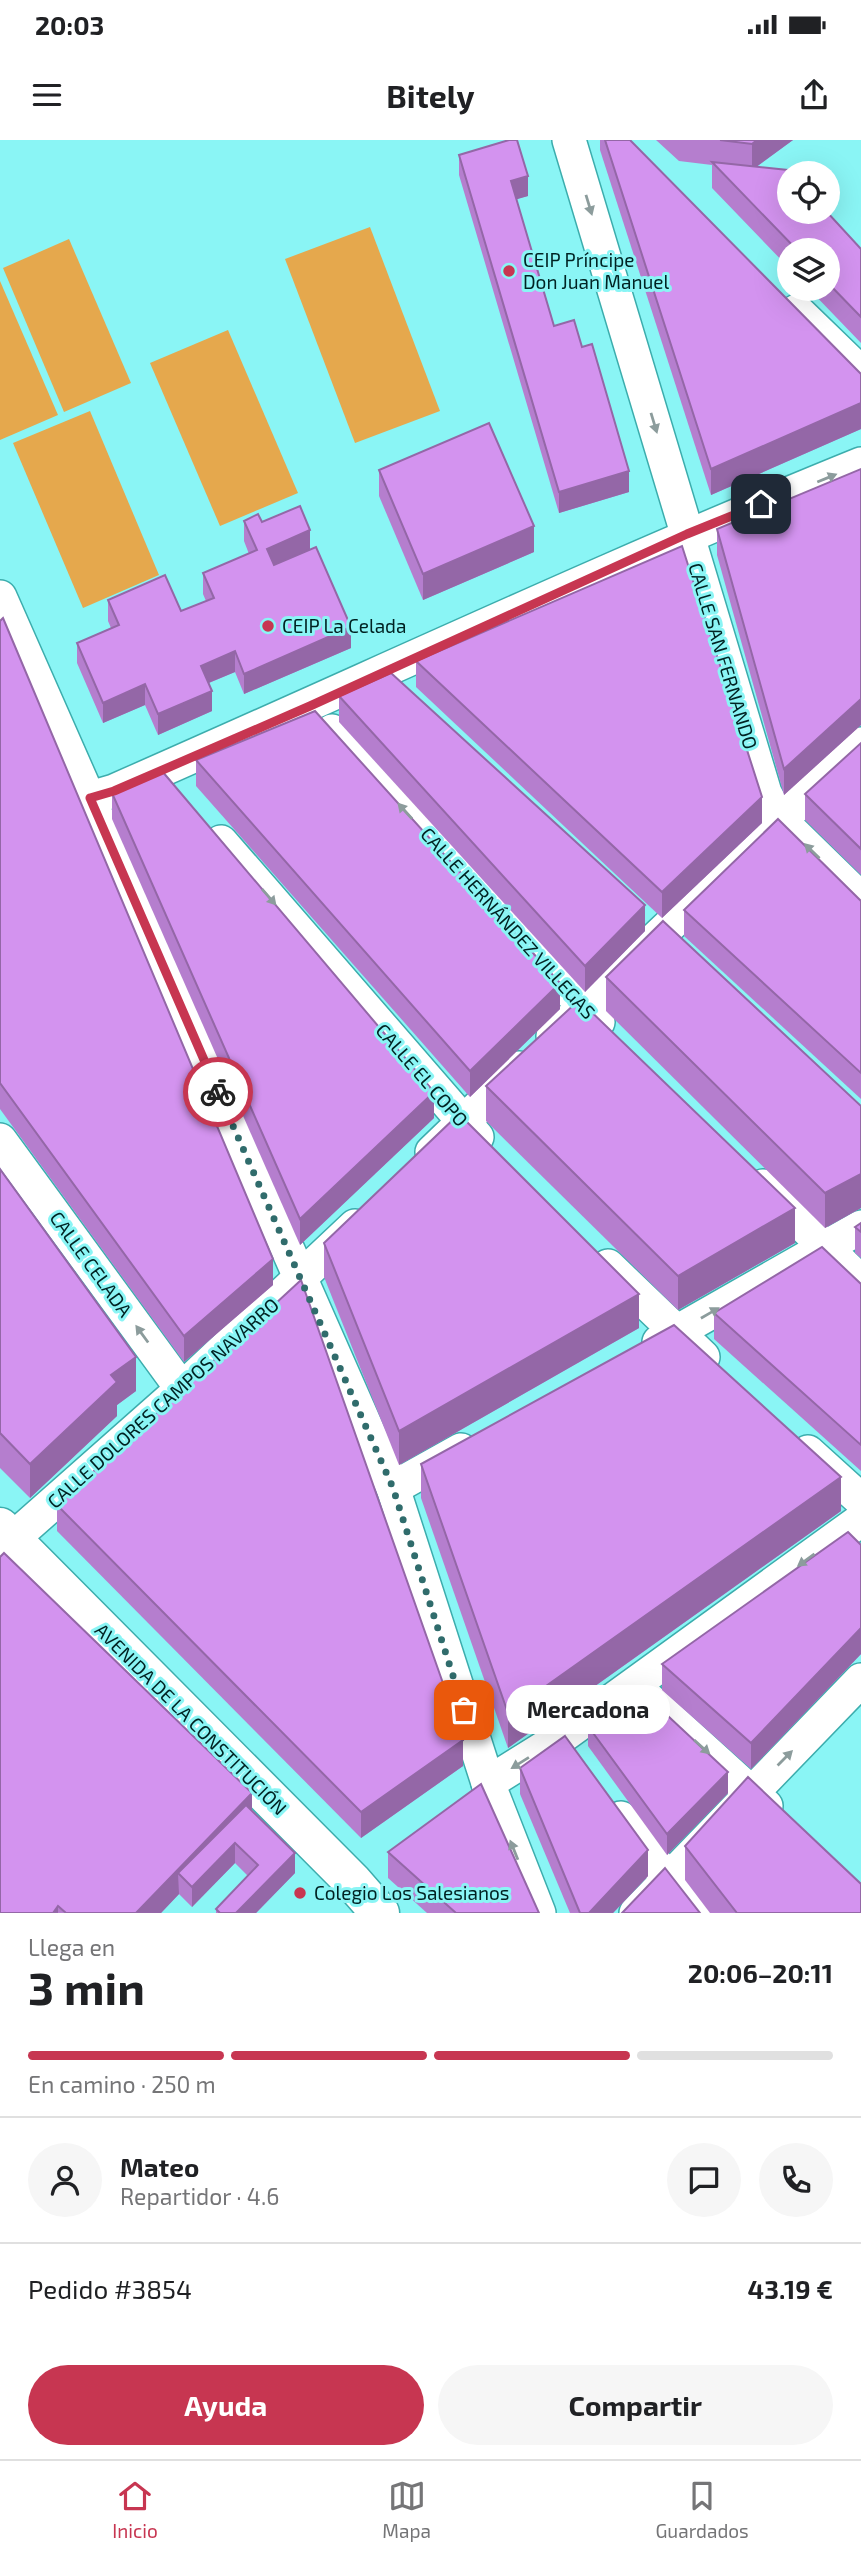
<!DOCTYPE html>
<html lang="es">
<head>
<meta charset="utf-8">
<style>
	body { margin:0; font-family:"Exo 2",sans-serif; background:#f6f6f6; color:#202124; height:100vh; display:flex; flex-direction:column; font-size:26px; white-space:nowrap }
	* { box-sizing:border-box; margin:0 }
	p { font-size:23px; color:#757577 }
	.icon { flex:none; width:38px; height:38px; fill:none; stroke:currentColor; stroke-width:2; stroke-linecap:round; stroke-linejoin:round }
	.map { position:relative; height:1773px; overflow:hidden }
	.details { display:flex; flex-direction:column; background:#fff; flex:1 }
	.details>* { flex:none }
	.buttons { position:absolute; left:777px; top:21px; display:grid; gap:14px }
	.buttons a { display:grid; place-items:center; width:63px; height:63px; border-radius:50%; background:#fff; box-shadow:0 7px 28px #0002; font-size:35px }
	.pin { position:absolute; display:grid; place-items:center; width:60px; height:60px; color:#fff; margin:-30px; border-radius:14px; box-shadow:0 4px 10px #0006 }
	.courier { position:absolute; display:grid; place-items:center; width:70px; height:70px; margin:-35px; border:5px solid #c73651; border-radius:50%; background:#fff; color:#222; box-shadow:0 2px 9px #0007 }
	.bubble { position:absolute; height:49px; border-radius:24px; background:#fff; box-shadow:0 7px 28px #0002; font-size:23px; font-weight:700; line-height:49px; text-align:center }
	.summary em { font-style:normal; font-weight:700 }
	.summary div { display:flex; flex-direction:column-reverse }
	.summary { display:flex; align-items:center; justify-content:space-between; height:119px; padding:0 28px }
	h1 { font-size:46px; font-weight:700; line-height:52px }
	.bar { display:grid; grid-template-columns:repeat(4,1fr); gap:10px 7px; align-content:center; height:84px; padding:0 28px }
	.bar i { height:9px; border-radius:5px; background:#e0e0e0 }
	.bar .current { background:#c73651 }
	.bar p { grid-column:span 4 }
	.line { display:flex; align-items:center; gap:18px; padding:0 28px; border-top:2px solid #e0e0e0 }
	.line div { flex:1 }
	.round { display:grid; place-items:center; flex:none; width:74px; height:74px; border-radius:37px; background:#f6f6f6 }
	.button { display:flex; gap:14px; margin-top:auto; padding:14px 28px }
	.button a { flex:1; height:80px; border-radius:42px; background:#c73651; color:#fff; font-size:28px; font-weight:700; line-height:80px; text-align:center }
	.button a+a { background:#f6f6f6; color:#202124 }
	.status { display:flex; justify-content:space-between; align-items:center; height:49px; padding:0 35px; background:#fff; direction:ltr }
	.status svg { height:19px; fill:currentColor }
	header { display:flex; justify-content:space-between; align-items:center; height:91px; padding:0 28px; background:#fff; font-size:32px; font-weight:700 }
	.dock { display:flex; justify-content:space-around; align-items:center; height:98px; border-top:2px solid #e0e0e0; background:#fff; font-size:19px; color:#757577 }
	.dock a { display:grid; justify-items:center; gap:4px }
	.dock .current { color:#c73651 }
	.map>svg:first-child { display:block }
</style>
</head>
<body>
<div class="status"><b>20:03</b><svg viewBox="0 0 49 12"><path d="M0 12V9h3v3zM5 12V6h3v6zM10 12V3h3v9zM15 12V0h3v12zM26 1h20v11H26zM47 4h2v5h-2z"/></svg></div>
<header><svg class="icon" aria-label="menu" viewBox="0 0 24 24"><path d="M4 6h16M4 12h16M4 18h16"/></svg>Bitely<svg class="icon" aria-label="share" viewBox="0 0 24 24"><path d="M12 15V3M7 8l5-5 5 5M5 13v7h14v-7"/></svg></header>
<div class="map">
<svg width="861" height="1773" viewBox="0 0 861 1773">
	<rect width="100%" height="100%" fill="#8af5f5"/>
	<g fill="#e5a84d">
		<path d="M370,87L440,271L355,303L285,119Z"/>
		<path d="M69,99L131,243L64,272L3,128Z"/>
		<path d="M0,141L58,275L0,300Z"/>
		<path d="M228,190L298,353L220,386L150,223Z"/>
		<path d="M90,271L159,435L83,468L13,303Z"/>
	</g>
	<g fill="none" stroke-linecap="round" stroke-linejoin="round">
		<defs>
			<g id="street">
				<path d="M569,0L765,653L779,679L861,759"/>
				<path d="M797,171L861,233"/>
				<path d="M0,457L393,1348L488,1643L539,1773"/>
				<path d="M332,591L598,882"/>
				<path d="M90,658L114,651C363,542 609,426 861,324"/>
				<path d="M221,702L477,997"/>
				<path d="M553,896L861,604"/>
				<path d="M0,1000L182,1249"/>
				<path d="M432,1012L519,928"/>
				<path d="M763,1046L861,1142"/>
				<path d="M608,1126L703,1217"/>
				<path d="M659,1202L861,1087"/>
				<path d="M808,1312L861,1360"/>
				<path d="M393,1348L461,1310"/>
				<path d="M0,1410L182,1249L355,1086"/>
				<path d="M645,1556L766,1666"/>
				<path d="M488,1643L560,1598L861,1380"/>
				<path d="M621,1678L694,1773"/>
				<path d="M636,1773L861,1540"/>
			</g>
			<path id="secondary" d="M0,1387L353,1742L380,1773"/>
		</defs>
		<use href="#street" stroke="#3cadad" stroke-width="36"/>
		<use href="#secondary" stroke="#3cadad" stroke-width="41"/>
		<use href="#street" stroke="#fff" stroke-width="33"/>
		<use href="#secondary" stroke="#fff" stroke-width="38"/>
	</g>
	<g fill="#b57ece">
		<path d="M600,0H630L861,234V289L711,355L600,10Z"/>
		<path d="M656,0H793L756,27L861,109V203L809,149H828V110H789V128L712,48V25L679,21Z"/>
		<path d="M459,15L528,56L516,59L554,186L582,207L629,352L559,373L459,35Z"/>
		<path d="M861,329V585L784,655L717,415V389Z"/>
		<path d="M379,330L534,412L423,460L379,356Z"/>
		<path d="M244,381L262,382L310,410L351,508L244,554L235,532L209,543L212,571L158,595L145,565L103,583L77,523V503L111,488L108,481V460L181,471L206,461L203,454V433L249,414L244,401Z"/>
		<path d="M0,481L273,1145L184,1222L0,969Z"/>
		<path d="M416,521L762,683L662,778L416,547Z"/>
		<path d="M339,556L645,791L585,852L339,582Z"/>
		<path d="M861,603V735L805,680V654Z"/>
		<path d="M196,620L560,869L470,957L196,646Z"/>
		<path d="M112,653L434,978L300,1105L112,679Z"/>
		<path d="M861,761V959L684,796V770Z"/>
		<path d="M606,837L861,966V1068L825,1088L606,871Z"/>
		<path d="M486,946L795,1103L678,1170L486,981Z"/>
		<path d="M0,1029L136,1251L117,1265V1276L30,1358L0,1328Z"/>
		<path d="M861,1083V1118L855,1113V1087Z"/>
		<path d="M324,1103L639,1188L399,1325L324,1137Z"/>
		<path d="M861,1144V1331L714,1199V1173Z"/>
		<path d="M421,1324L841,1371L508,1608L421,1358Z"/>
		<path d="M57,1365L463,1626L361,1698L57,1391Z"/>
		<path d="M861,1405V1514L751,1629L662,1550V1524Z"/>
		<path d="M588,1586L728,1653L667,1715L588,1606Z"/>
		<path d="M520,1628L648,1736L613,1773H570L520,1654Z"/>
		<path d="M252,1671L295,1733L256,1773H216V1769L248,1736L235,1723L192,1767L179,1754L161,1773H0Z"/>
		<path d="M685,1706L861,1773H710L685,1740Z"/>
		<path d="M388,1712L539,1773H427L388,1738Z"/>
	</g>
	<g fill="#9467a7">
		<path d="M757,0H793L752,30V4Z"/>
		<path d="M528,36V56L511,61V41Z"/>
		<path d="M861,263V289L711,355V329Z"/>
		<path d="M629,331V352L559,373V352Z"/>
		<path d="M534,386V412L423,460V434Z"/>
		<path d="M310,390V410L267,429V409Z"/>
		<path d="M351,487V508L244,554V534Z"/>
		<path d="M235,511V532L201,546V526Z"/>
		<path d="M145,544V565L103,583V563Z"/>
		<path d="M212,551V571L158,595V574Z"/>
		<path d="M861,559V585L784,655V629Z"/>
		<path d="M762,657V683L662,778V752Z"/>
		<path d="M645,765V791L585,852V826Z"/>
		<path d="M560,843V869L470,957V931Z"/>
		<path d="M434,952V978L300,1105V1079Z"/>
		<path d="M861,1034V1068L825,1088V1053Z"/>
		<path d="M795,1068V1103L678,1170V1136Z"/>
		<path d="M273,1119V1145L184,1222V1196Z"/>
		<path d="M639,1154V1188L399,1325V1291Z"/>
		<path d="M136,1217V1251L117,1265V1276L30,1358V1324L111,1235Z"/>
		<path d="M841,1337V1371L508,1608V1573Z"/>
		<path d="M861,1488V1514L751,1629V1603Z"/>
		<path d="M463,1600V1626L361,1698V1672Z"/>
		<path d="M728,1632V1653L667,1715V1694Z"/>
		<path d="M252,1653V1679L178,1733L179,1754L161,1773H136Z"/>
		<path d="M235,1703V1723L192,1767V1747Z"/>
		<path d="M648,1710V1736L613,1773H589Z"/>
		<path d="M295,1713V1733L256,1773H236Z"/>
		<path d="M58,1766V1773H53Z"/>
	</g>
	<g fill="#d393ef" stroke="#9467a7" stroke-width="2">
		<path d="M509,0H517L528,36L511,41L554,186L574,180L582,207L592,204L629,331L559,352L459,15Z"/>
		<path d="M605,0H630L861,234V263L711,329Z"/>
		<path d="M720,0H757L752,4Z"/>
		<path d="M712,22L788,30L791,33H789V72H827L861,109V177L828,143V110H797Z"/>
		<path d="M489,283L534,386L423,434L379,330Z"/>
		<path d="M861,329V559L784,629L717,389Z"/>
		<path d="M300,366L310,390L267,409L274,425L316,407L351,487L244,534L235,511L201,526L212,551L158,574L145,544L103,563L77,503L119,485L108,460L165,435L181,471L214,458L203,433L257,410L244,381L258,374L262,382Z"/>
		<path d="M682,406L762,657L662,752L416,521Z"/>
		<path d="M3,478L273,1119L184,1196L0,943V481Z"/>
		<path d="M391,533L645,765L585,826L339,556Z"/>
		<path d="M315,571L560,843L470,931L196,620Z"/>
		<path d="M861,603V709L805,654Z"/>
		<path d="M162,631L434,952L300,1079L112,653Z"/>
		<path d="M778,679L861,761V933L684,770Z"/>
		<path d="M663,781L861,966V1034L825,1053L606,837Z"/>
		<path d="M579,860L795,1068L678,1136L486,946Z"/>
		<path d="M459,974L639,1154L399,1291L324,1103Z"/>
		<path d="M0,1029L136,1217L111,1235L117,1242L30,1324L0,1293Z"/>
		<path d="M861,1083V1092L855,1087Z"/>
		<path d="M822,1107L861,1144V1305L714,1173Z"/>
		<path d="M301,1140L463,1600L361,1672L57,1365Z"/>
		<path d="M674,1185L841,1337L508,1573L421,1324Z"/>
		<path d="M848,1392L861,1405V1488L751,1603L662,1524Z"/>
		<path d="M4,1413L252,1653L136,1773H66L58,1766L53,1773H0V1417Z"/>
		<path d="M638,1548L728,1632L667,1694L588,1586Z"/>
		<path d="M565,1596L648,1710L589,1773H580L520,1628Z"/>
		<path d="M748,1637L861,1744V1773H737L685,1706Z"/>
		<path d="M481,1644L539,1773H456L388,1712Z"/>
		<path d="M246,1665L295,1713L236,1773H220L216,1769L258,1725L235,1703L192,1747L178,1733Z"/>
		<path d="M665,1728L700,1773H622Z"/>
	</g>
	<defs><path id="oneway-solid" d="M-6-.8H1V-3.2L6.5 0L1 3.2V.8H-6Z" transform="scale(1.75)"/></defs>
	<g fill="#8c9c9c">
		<use href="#oneway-solid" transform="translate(589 65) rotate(73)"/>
		<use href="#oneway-solid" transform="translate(654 283) rotate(73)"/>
		<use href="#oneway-solid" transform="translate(827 338) rotate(-22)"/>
		<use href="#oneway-solid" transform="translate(405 671) rotate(-132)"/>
		<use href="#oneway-solid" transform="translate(812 711) rotate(-136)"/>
		<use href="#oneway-solid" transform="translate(269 757) rotate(49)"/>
		<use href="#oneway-solid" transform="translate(710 1173) rotate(-30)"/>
		<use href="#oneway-solid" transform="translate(142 1194) rotate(-126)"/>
		<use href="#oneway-solid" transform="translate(806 1420) rotate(144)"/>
		<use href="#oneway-solid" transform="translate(702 1607) rotate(42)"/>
		<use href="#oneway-solid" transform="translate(785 1618) rotate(-45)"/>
		<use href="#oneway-solid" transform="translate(520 1623) rotate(148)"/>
		<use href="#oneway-solid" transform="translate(514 1710) rotate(-112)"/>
	</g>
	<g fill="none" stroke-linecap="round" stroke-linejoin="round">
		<path stroke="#306c6c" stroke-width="7" stroke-dasharray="0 12.6" d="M218,952L393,1348L464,1570"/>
		<path stroke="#c73651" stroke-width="9" d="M218,952L90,658L114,651L310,566L687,394L761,364"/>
	</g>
	<g fill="#c73651" stroke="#8af5f5" stroke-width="2.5">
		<circle cx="509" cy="131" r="7"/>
		<circle cx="268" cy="486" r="7"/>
		<circle cx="300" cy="1753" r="7"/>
	</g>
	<g text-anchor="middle" stroke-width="6" stroke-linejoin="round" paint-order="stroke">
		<g font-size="19" fill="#022" stroke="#8af5f5" text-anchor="start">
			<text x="523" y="127">CEIP Príncipe<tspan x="523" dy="22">Don Juan Manuel</tspan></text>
			<text x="282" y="493">CEIP La Celada</text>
			<text x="314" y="1760">Colegio Los Salesianos</text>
		</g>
		<g font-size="19" fill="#022" stroke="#8af5f5">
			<text transform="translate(723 516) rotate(73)" y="7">CALLE SAN FERNANDO</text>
			<text transform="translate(508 783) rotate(48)" y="7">CALLE HERNÁNDEZ VILLEGAS</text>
			<text transform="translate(422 935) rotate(49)" y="7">CALLE EL COPO</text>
			<text transform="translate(91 1124) rotate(54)" y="7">CALLE CELADA</text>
			<text transform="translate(163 1263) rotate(-42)" y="7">CALLE DOLORES CAMPOS NAVARRO</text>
			<text transform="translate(191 1579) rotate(45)" y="7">AVENIDA DE LA CONSTITUCIÓN</text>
		</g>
	</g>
</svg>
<div class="buttons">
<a><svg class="icon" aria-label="locate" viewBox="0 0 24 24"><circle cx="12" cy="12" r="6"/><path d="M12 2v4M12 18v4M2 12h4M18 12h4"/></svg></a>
<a><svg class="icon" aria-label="layers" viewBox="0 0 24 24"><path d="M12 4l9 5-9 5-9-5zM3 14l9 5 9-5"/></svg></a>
</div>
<div class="pin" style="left:464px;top:1570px;background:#ea580c"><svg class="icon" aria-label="bag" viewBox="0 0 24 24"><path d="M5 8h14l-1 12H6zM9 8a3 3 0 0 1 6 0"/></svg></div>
<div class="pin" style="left:761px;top:364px;background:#1f2937"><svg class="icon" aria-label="home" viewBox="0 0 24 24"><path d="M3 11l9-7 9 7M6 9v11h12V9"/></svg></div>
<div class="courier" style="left:218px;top:952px"><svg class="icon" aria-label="bike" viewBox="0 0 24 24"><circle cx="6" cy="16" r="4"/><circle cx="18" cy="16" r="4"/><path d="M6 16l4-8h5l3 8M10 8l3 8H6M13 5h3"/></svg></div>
<div class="bubble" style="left:506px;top:1545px;width:164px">Mercadona</div>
</div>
<section class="details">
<div class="summary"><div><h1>3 min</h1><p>Llega en</p></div><em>20:06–20:11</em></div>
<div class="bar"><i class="current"></i><i class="current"></i><i class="current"></i><i></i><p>En camino · 250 m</p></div>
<div class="line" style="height:126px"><a class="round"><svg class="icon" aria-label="person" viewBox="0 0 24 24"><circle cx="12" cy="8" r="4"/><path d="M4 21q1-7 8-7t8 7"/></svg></a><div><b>Mateo</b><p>Repartidor · 4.6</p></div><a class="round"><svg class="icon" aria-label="chat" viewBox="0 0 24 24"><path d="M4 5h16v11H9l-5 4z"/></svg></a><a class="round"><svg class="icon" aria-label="phone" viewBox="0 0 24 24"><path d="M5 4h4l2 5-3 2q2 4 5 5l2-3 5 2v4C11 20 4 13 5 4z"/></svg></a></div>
<div class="line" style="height:91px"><div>Pedido #3854</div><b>43.19 €</b></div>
<div class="button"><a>Ayuda</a><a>Compartir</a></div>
</section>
<nav class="dock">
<a class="current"><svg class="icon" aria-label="home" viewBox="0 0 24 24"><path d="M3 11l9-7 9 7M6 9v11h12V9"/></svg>Inicio</a>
<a><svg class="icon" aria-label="map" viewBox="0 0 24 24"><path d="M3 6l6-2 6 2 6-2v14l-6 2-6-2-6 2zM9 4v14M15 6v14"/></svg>Mapa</a>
<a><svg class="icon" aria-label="saved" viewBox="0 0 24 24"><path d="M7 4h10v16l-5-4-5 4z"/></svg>Guardados</a>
</nav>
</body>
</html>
